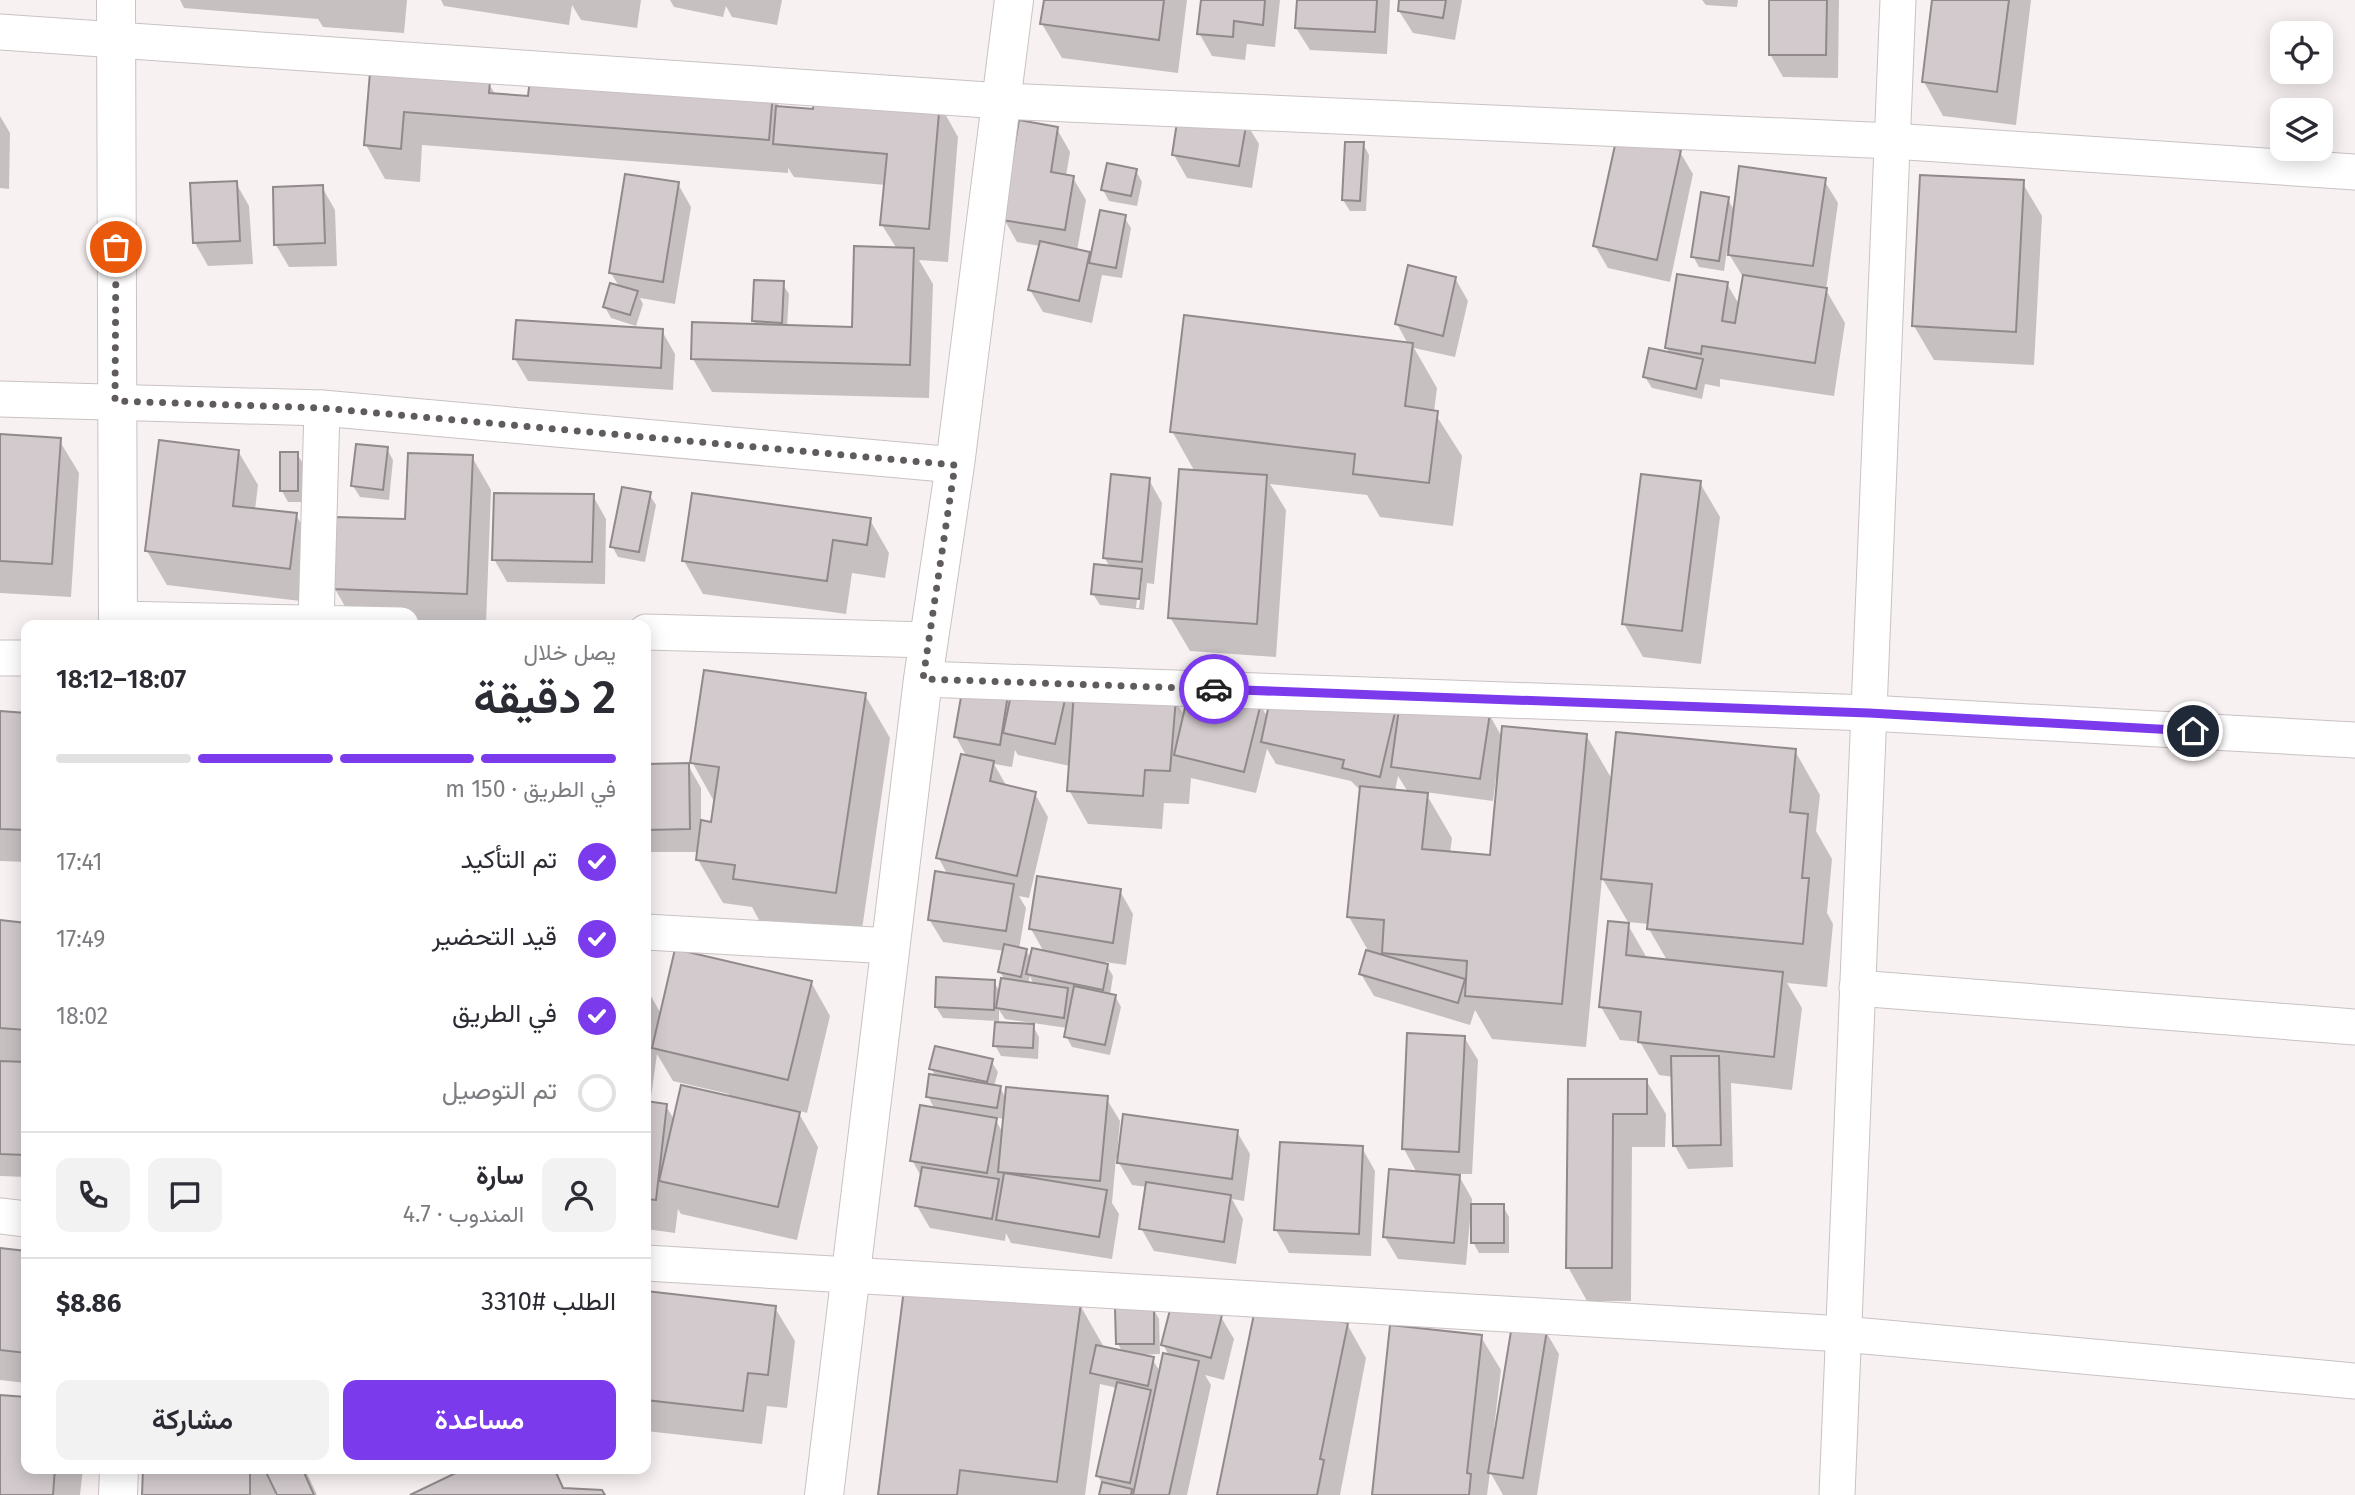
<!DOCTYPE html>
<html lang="ar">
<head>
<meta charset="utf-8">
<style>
	body { margin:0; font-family:"Fira Sans",Vazirmatn,sans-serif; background:#f2f2f3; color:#2b2b33; direction:rtl; height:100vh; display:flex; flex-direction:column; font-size:26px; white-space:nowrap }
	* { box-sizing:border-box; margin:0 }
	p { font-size:23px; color:#7c7c81 }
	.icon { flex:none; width:38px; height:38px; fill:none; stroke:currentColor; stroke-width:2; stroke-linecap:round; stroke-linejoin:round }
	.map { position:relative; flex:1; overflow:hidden; direction:ltr }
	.details { position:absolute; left:21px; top:620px; width:630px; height:854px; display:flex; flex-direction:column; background:#fff; border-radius:14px; box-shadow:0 4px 18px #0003; direction:rtl }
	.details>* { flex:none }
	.tools { position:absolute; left:2270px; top:21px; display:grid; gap:14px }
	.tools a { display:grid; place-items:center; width:63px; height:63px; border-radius:14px; background:#fff; box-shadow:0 4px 18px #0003; font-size:35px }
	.pin { position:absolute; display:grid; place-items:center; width:60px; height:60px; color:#fff; margin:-30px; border:4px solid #fff; border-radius:50%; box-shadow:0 2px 7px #0007 }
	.courier { position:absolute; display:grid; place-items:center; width:70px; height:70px; margin:-35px; border:5px solid #7c3aed; border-radius:50%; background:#fff; color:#222; box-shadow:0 2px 9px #0007 }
	.summary em { font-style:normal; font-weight:600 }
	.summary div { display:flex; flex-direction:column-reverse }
	.summary { display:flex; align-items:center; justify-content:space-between; height:119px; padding:0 35px }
	h1 { font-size:46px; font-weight:600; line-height:52px }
	.bar { display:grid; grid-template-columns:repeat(4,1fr); gap:10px 7px; align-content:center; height:84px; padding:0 35px }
	.bar i { height:9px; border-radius:5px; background:#e1e1e2 }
	.bar .current { background:#7c3aed }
	.bar p { grid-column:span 4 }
	.line { display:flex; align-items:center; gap:18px; padding:0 35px; border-top:2px solid #e1e1e2 }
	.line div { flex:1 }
	.round { display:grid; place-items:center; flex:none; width:74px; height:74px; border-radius:14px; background:#f2f2f3 }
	ol { padding:0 35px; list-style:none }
	li { display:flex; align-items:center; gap:21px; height:77px }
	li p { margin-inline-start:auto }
	li .icon { padding:7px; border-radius:50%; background:#7c3aed; color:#fff; stroke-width:4 }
	li:last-child { color:#7c7c81 }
	li i { width:38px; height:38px; border:4px solid #e1e1e2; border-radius:50% }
	.primary-button { display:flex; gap:14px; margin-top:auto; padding:14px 35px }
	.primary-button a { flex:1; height:80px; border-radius:14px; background:#7c3aed; color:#fff; font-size:28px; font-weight:600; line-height:80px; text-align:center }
	.primary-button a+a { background:#f2f2f3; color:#2b2b33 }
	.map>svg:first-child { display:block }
</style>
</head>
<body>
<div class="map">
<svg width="2355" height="1495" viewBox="0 0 2355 1495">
	<rect width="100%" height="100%" fill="#f8f1f2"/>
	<g fill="#0003" fill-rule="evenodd">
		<path d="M180,0H407L404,33L323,27L318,19L184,8Z"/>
		<path d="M441,0H641L637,28L581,20L572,5L569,25L444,6Z"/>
		<path d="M670,0H782L777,25L732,17L726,6L723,17L674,7Z"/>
		<path d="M1045,0H1187L1178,73L1062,58L1042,24Z"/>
		<path d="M1202,0H1280L1275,47L1247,44L1245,60L1212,56L1199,33Z"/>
		<path d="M1299,0H1390L1387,54L1310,50L1296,28Z"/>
		<path d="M1401,0H1462L1455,40L1413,33L1399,11Z"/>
		<path d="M1702,0H1738L1737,7L1706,5Z"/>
		<path d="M1771,0H1839L1838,78L1783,77L1770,54Z"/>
		<path d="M1934,0H2031L2016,125L1943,116L1924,82Z"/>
		<path d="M372,74L488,83L496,95L530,98L772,94L780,108L815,111L939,103L958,137L948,262L919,260L933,284L929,398L712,392L693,359L757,326L753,321L782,283L789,294L787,327L854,329L897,249L882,225L886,185L794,177L788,168V173L422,145L420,182L385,179L366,145Z"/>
		<path d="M0,116L10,133L9,189L0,188Z"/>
		<path d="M1245,121L1259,144L1252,188L1187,178L1174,155Z"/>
		<path d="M1057,129L1070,152L1066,176L1073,178L1086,200L1077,251L1089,254L1092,259L1124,217L1131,228L1122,278L1102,275L1092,323L1043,312L1030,290L1040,246L1017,242L1004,219Z"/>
		<path d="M1363,144L1369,155L1366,211H1350L1343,200Z"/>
		<path d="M1680,152L1693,174L1670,282L1608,268L1595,246Z"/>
		<path d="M1136,171L1142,182L1137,206L1109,201L1103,190Z"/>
		<path d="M1824,180L1838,203L1826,290L1845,323L1834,396L1720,379V387L1705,384L1702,399L1652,388L1645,377L1670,354L1667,348L1727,284L1740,306L1743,277L1727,251L1724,271L1699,267L1693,256L1728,199L1735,212Z"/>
		<path d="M2022,182L2042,216L2034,365L1934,360L1914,326Z"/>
		<path d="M236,183L249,206L253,264L208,266L195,243L192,185Z"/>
		<path d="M678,184L691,207L675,304L640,298L643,304L636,326L611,318L605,307L620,288L611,273Z"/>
		<path d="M322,187L335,210L337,266L289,267L276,245Z"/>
		<path d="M1455,278L1468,301L1455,357L1414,348L1437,388L1434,412L1462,456L1453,526L1380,517L1367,495L1270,484L1286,510L1276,657L1190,651L1170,617L1195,472L1172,431L1408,344L1397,324Z"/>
		<path d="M662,331L675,354L673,390L528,381L515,359Z"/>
		<path d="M0,436L59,440L79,473L71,597L0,593Z"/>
		<path d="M387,449L393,460L389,500L360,497L353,486Z"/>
		<path d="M238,451L258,485L255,510L296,515L316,549L309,602L167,585L147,551Z"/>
		<path d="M297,454L304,465L303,502H288L282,491Z"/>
		<path d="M472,457L491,490L486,625L354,622L335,589Z"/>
		<path d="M1149,480L1162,503L1154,584L1147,583L1144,610L1100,605L1093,594L1110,567L1104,557ZM1139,582H1142L1139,608H1136Z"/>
		<path d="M1700,483L1720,517L1701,664L1643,657L1624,624Z"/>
		<path d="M649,494L656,505L645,562L618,557L612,546Z"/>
		<path d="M593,496L606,519L605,584L507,582L494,559Z"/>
		<path d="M870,520L889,553L885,578L852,573L846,614L703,594L684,561Z"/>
		<path d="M965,682L1175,700L1185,717L1260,704L1268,718L1395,710L1399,718L1489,714L1503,739L1586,735L1613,781L1795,751L1820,795L1816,831L1832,859L1827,913L1833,924L1827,987L1787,983L1802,1008L1792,1090L1731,1083L1733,1167L1688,1169L1675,1146L1674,1077L1659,1075L1640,1042L1620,1040L1601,1007L1628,925L1647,958L1668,962L1649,929V924L1628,922L1602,878L1586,1047L1492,1039L1475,1010L1470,1025L1374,996L1361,974L1370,954L1349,917L1361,791L1351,781L1276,764L1267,749L1256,793L1191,778L1189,804L1164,803L1162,829L1088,824L1069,790L1070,766L1018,755L1015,750L1012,767L994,764L1006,785L1035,794L1048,817L1029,898L1019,896L1026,908L1019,949L1026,950L1031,959L1044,952L1031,929L1120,891L1133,914L1126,965L1105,962L1113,976L1110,995L1115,996L1121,1007L1110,1055L1072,1047L1066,1036L1067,1028L1005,1019L999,1010V1024L1033,1026L1039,1037L1038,1059L1001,1056L995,1045L997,1021L943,1018L936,1007L994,982L1001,994L1005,980L1000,972L1004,951L943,942L929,919L948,875L938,857L967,757L956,737ZM1398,776L1408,792L1395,791ZM1496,778H1499L1492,857L1450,853L1452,838L1425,792L1493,801ZM1030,976L1032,981L1035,985L1028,984Z"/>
		<path d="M865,695L890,738L861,936L760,922L752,907L723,903L698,860L699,852H646V765H688L701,788V822L712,824L715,803L692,762Z"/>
		<path d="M0,713L26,715V862L0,861Z"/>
		<path d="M0,922L26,924V1177L0,1176Z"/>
		<path d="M811,982L830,1016L807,1113L797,1110L818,1147L797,1240L681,1214L678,1209L675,1233L646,1229V987L661,1014ZM657,1054L673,1081L729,1094L728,1098L675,1121L666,1106L650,1104Z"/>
		<path d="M1464,1037L1478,1060L1472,1174H1458L1472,1199V1206H1503L1509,1217V1253H1479L1473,1242V1220H1470L1466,1265L1398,1259L1385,1237L1417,1173L1404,1149Z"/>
		<path d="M991,1061L998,1072L994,1086L1000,1087L1006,1099L1106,1098L1120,1121L1117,1156L1237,1132L1250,1154L1244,1201L1232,1199L1243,1219L1236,1264L1154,1251L1141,1228L1147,1187L1132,1185L1116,1158L1112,1203L1119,1214L1112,1259L1011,1243L1006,1233L1005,1241L930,1228L917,1206L922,1178L912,1160L935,1110L928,1096L936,1077L931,1068ZM994,1117L1004,1119L1003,1133Z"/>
		<path d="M1569,1080H1646L1666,1114L1665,1147H1632L1631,1301H1587L1568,1267Z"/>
		<path d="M1362,1148L1375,1171L1371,1256L1289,1253L1276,1230Z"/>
		<path d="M0,1250L26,1253V1383L0,1380Z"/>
		<path d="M646,1293L775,1308L795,1341L787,1408L767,1406L762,1444L646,1431Z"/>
		<path d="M1080,1305L1105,1349L1123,1353L1118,1344L1153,1308L1159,1319L1160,1354L1139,1355L1152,1359L1161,1373L1169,1356L1163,1344L1221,1317L1234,1339L1224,1380L1205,1375L1211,1385L1187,1495H1100L1103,1485L1098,1476L1117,1388L1100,1384L1085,1495H879Z"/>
		<path d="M1347,1324L1366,1358L1340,1495H1218Z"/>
		<path d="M1546,1332L1559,1354L1537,1495H1503L1490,1472L1487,1495H1374L1481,1337L1501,1370L1494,1428H1497Z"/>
		<path d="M0,1397L26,1399V1468H83L80,1495H0Z"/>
		<path d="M145,1468H312L306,1471L317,1495H279L275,1487V1495H144Z"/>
		<path d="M434,1468H557L554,1472L564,1490L603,1495H414L458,1474H437Z"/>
	</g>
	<g fill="#d2cacc" stroke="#918a8b" stroke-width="2">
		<path d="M1044,0H1164L1159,40L1040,24Z"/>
		<path d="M1201,0H1265L1263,25L1234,21L1233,37L1197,34Z"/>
		<path d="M1297,0H1377L1375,32L1295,28Z"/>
		<path d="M1399,0H1446L1443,18L1398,11Z"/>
		<path d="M1769,0H1827L1826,55H1769Z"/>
		<path d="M1932,0H2009L1997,92L1922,82Z"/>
		<path d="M370,72L490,81L489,93L528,96L530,78L773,92L769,140L404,112L401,149L364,145Z"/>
		<path d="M815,90L940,101L929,229L880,225L887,154L773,144L776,106L813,109Z"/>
		<path d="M1179,109L1247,120L1239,166L1172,155Z"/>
		<path d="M1019,120L1058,127L1051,172L1074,176L1065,230L1002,220Z"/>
		<path d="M1617,136L1681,150L1657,260L1593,246Z"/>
		<path d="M1345,142H1364L1360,201L1342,200Z"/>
		<path d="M1107,163L1137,169L1131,196L1101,190Z"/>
		<path d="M1739,166L1826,178L1813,266L1728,255Z"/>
		<path d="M625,174L679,182L663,282L609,273Z"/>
		<path d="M1920,175L2024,180L2016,332L1912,326Z"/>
		<path d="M237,181L240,241L193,243L190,183Z"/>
		<path d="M323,185L325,243L274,245L273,187Z"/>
		<path d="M1701,192L1729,197L1719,261L1691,257Z"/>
		<path d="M1100,210L1126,215L1116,268L1089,263Z"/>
		<path d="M1040,241L1090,252L1079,301L1028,290Z"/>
		<path d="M854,246L914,248L910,365L691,359L692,322L852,327Z"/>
		<path d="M1408,265L1456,277L1443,336L1395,324Z"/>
		<path d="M1677,274L1728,282L1722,321L1735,323L1743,275L1827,288L1815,363L1702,346L1701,354L1665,348Z"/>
		<path d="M754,280L784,281L782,323L752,321Z"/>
		<path d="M610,283L638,291L630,315L603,307Z"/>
		<path d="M1184,315L1413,343L1405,406L1438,411L1429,483L1353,474L1355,454L1170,432Z"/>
		<path d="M516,320L663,329L661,368L513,359Z"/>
		<path d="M1649,348L1703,359L1696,389L1643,377Z"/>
		<path d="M0,434L61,438L52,564L0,561Z"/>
		<path d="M159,440L239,450L233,506L297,513L290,569L145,551Z"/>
		<path d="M356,444L388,447L383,490L351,486Z"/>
		<rect x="280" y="452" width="18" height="39"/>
		<path d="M408,453L473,455L467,594L333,589L336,517L405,519Z"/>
		<path d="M1179,469L1267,475L1257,624L1168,618Z"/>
		<path d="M1111,474L1150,478L1142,562L1103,558Z"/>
		<path d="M1641,474L1701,481L1682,631L1622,624Z"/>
		<path d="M622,487L651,492L639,552L610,547Z"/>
		<path d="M494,493L594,494L592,562L492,560Z"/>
		<path d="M692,493L871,518L867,545L833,540L827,581L682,561Z"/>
		<path d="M1094,564L1142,569L1139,599L1091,594Z"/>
		<path d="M704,670L866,693L836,893L733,879L735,865L696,860L701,820L711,822L719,767L690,763Z"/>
		<path d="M1016,671L1069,682L1055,744L1003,733Z"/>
		<path d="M964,680L1009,688L1000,745L954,737Z"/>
		<path d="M1274,681L1396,708L1380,777L1342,768L1344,760L1261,742Z"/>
		<path d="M1190,686L1261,703L1244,772L1174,755Z"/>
		<path d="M1074,692L1176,698L1170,771L1145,770L1143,796L1067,791Z"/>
		<path d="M1400,701L1490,713L1480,779L1391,767Z"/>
		<path d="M0,711L26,713V830L0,829Z"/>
		<path d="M1502,726L1587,734L1562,1004L1465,996L1467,961L1382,953L1384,920L1347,917L1360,786L1428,793L1422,849L1490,855Z"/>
		<path d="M1616,732L1796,749L1790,812L1808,814L1802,878H1809L1803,944L1647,929L1652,884L1601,879Z"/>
		<path d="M961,754L994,761L990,781L1036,792L1017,876L936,858Z"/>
		<path d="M689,763L690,829L646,830V764Z"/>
		<path d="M935,871L1014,884L1006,931L928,920Z"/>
		<path d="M1037,876L1121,889L1113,943L1029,929Z"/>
		<path d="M0,920L26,923V1030L0,1028Z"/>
		<path d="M1608,921L1629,923L1626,955L1783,972L1774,1057L1638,1042L1641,1012L1599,1007Z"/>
		<path d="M1004,944L1027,949L1021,977L998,972Z"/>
		<path d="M1032,948L1108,964L1103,990L1026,974Z"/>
		<path d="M675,949L812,981L788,1080L652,1048Z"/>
		<path d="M1366,950L1465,979L1458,1003L1359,974Z"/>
		<path d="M936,977L995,980L994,1010L935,1007Z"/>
		<path d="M1001,978L1068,988L1064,1018L996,1008Z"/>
		<path d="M1074,986L1116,995L1105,1045L1064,1037Z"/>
		<path d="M995,1022L1034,1024L1033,1048L993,1046Z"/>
		<path d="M1407,1033L1465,1036L1459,1152L1402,1149Z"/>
		<path d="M935,1046L993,1059L987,1082L929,1069Z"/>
		<path d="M1671,1056H1719L1721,1145L1673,1146Z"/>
		<path d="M0,1061L26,1062V1155L0,1154Z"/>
		<path d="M929,1074L1001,1086L997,1108L926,1097Z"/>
		<path d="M1568,1079H1647V1114H1613L1612,1268H1566Z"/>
		<path d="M681,1085L800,1112L778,1207L659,1181Z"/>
		<path d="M1006,1087L1108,1096L1100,1181L998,1172Z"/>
		<path d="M646,1101L667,1104L656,1200L646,1199Z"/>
		<path d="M920,1105L997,1118L987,1173L910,1161Z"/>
		<path d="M1123,1114L1238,1130L1232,1179L1117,1163Z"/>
		<path d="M1280,1142L1363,1146L1359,1234L1274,1230Z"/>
		<path d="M922,1167L999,1179L992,1219L915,1206Z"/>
		<path d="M1389,1169L1460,1175L1454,1243L1383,1237Z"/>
		<path d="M1004,1173L1107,1190L1099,1237L996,1220Z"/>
		<path d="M1146,1182L1231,1195L1224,1242L1139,1229Z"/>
		<rect x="1471" y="1204" width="33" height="39"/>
		<path d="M0,1248L26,1251V1353L0,1350Z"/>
		<path d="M905,1281L1081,1303L1057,1482L960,1470L957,1495H878Z"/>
		<path d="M646,1291L776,1306L768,1375L748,1373L743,1411L646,1400Z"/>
		<path d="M1172,1302L1222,1315L1211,1358L1161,1345Z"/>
		<path d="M1256,1304L1348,1323L1320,1459L1324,1460L1317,1495H1217Z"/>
		<path d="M1154,1306V1344H1116L1115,1308Z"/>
		<path d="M1390,1325L1482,1335L1467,1473L1471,1474L1469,1495H1372Z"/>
		<path d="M1512,1325L1547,1330L1523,1478L1488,1473Z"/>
		<path d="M1096,1345L1154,1357L1148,1386L1090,1373Z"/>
		<path d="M1163,1353L1199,1361L1169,1495H1133Z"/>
		<path d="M1117,1382L1151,1390L1130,1483L1096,1476Z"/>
		<path d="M0,1395L26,1397V1468H55L53,1495H0Z"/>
		<path d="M143,1468H250V1495H142Z"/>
		<path d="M264,1468H302L314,1495H277Z"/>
		<path d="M466,1468H554L563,1488L602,1490L605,1495H410Z"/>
		<path d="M1102,1482L1132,1489L1131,1495H1099Z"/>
	</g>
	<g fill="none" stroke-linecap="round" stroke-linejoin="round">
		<defs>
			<g id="street">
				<path d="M0,32L1002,101L1892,141L2355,172"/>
				<path d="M0,399L322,408L955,465"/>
				<path d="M118,619L401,625"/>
				<path d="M316,625L322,408"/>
				<path d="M646,632L928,640"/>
				<path d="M0,658H26"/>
				<path d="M923,679L1869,713L2355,740"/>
				<path d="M646,932L891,946"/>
				<path d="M1857,988L2355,1027"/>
				<path d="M0,1216L26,1219"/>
				<path d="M646,1263L1843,1334L2355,1381"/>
				<path d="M1837,1495L1898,0"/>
			</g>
			<path id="secondary" d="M824,1495L923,679L955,465L1014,0"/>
			<g id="primary">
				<path d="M116,0L118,625"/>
				<path d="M118,1495L119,1468"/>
			</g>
		</defs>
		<use href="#street" stroke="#c9c1c3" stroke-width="37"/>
		<use href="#secondary" stroke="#c9c1c3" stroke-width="40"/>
		<use href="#primary" stroke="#c9c1c3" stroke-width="40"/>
		<use href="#street" stroke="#fff" stroke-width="35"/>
		<use href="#secondary" stroke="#fff" stroke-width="38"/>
		<use href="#primary" stroke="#fff" stroke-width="38"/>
	</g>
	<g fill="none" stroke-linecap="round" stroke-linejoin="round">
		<path stroke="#605c5c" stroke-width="7" stroke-dasharray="0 12.6" d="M116,247L115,401L322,408L955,465L923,679L1214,689"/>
		<path stroke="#7c3aed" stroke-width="9" d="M1214,689L1869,713L2193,731"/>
	</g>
</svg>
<div class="tools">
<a><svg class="icon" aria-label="locate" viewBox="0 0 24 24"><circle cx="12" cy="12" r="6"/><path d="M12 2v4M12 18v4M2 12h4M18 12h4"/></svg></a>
<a><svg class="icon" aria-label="layers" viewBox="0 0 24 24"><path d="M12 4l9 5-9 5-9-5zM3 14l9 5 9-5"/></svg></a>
</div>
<div class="pin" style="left:116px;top:247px;background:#ea580c"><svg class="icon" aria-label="bag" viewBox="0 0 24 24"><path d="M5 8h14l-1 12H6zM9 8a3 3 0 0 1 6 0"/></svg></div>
<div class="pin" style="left:2193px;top:731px;background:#1f2937"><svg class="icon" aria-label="home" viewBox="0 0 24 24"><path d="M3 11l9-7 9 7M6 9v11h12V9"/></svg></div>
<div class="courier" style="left:1214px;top:689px"><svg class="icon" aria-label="car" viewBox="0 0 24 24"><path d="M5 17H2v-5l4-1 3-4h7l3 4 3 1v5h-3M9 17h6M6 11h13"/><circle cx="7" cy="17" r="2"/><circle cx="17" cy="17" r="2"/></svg></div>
<section class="details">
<div class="summary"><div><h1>2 دقيقة</h1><p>يصل خلال</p></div><em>18:07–18:12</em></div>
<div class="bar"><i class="current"></i><i class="current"></i><i class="current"></i><i></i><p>في الطريق · 150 m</p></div>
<ol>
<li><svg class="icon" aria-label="check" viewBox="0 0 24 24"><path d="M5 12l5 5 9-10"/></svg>تم التأكيد<p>17:41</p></li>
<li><svg class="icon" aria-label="check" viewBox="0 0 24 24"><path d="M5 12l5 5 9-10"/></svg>قيد التحضير<p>17:49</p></li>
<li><svg class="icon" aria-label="check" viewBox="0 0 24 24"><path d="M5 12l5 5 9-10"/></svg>في الطريق<p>18:02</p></li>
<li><i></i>تم التوصيل</li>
</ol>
<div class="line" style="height:126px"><a class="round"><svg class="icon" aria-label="person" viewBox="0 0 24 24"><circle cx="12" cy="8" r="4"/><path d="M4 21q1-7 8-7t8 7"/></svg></a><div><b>سارة</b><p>المندوب · 4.7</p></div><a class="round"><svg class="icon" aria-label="chat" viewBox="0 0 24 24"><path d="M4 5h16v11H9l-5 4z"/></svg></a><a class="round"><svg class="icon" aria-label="phone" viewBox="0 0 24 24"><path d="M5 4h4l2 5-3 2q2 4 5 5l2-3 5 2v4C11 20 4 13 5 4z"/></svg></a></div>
<div class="line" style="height:91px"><div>الطلب #3310</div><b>$8.86</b></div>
<div class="primary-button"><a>مساعدة</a><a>مشاركة</a></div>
</section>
</div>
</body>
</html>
